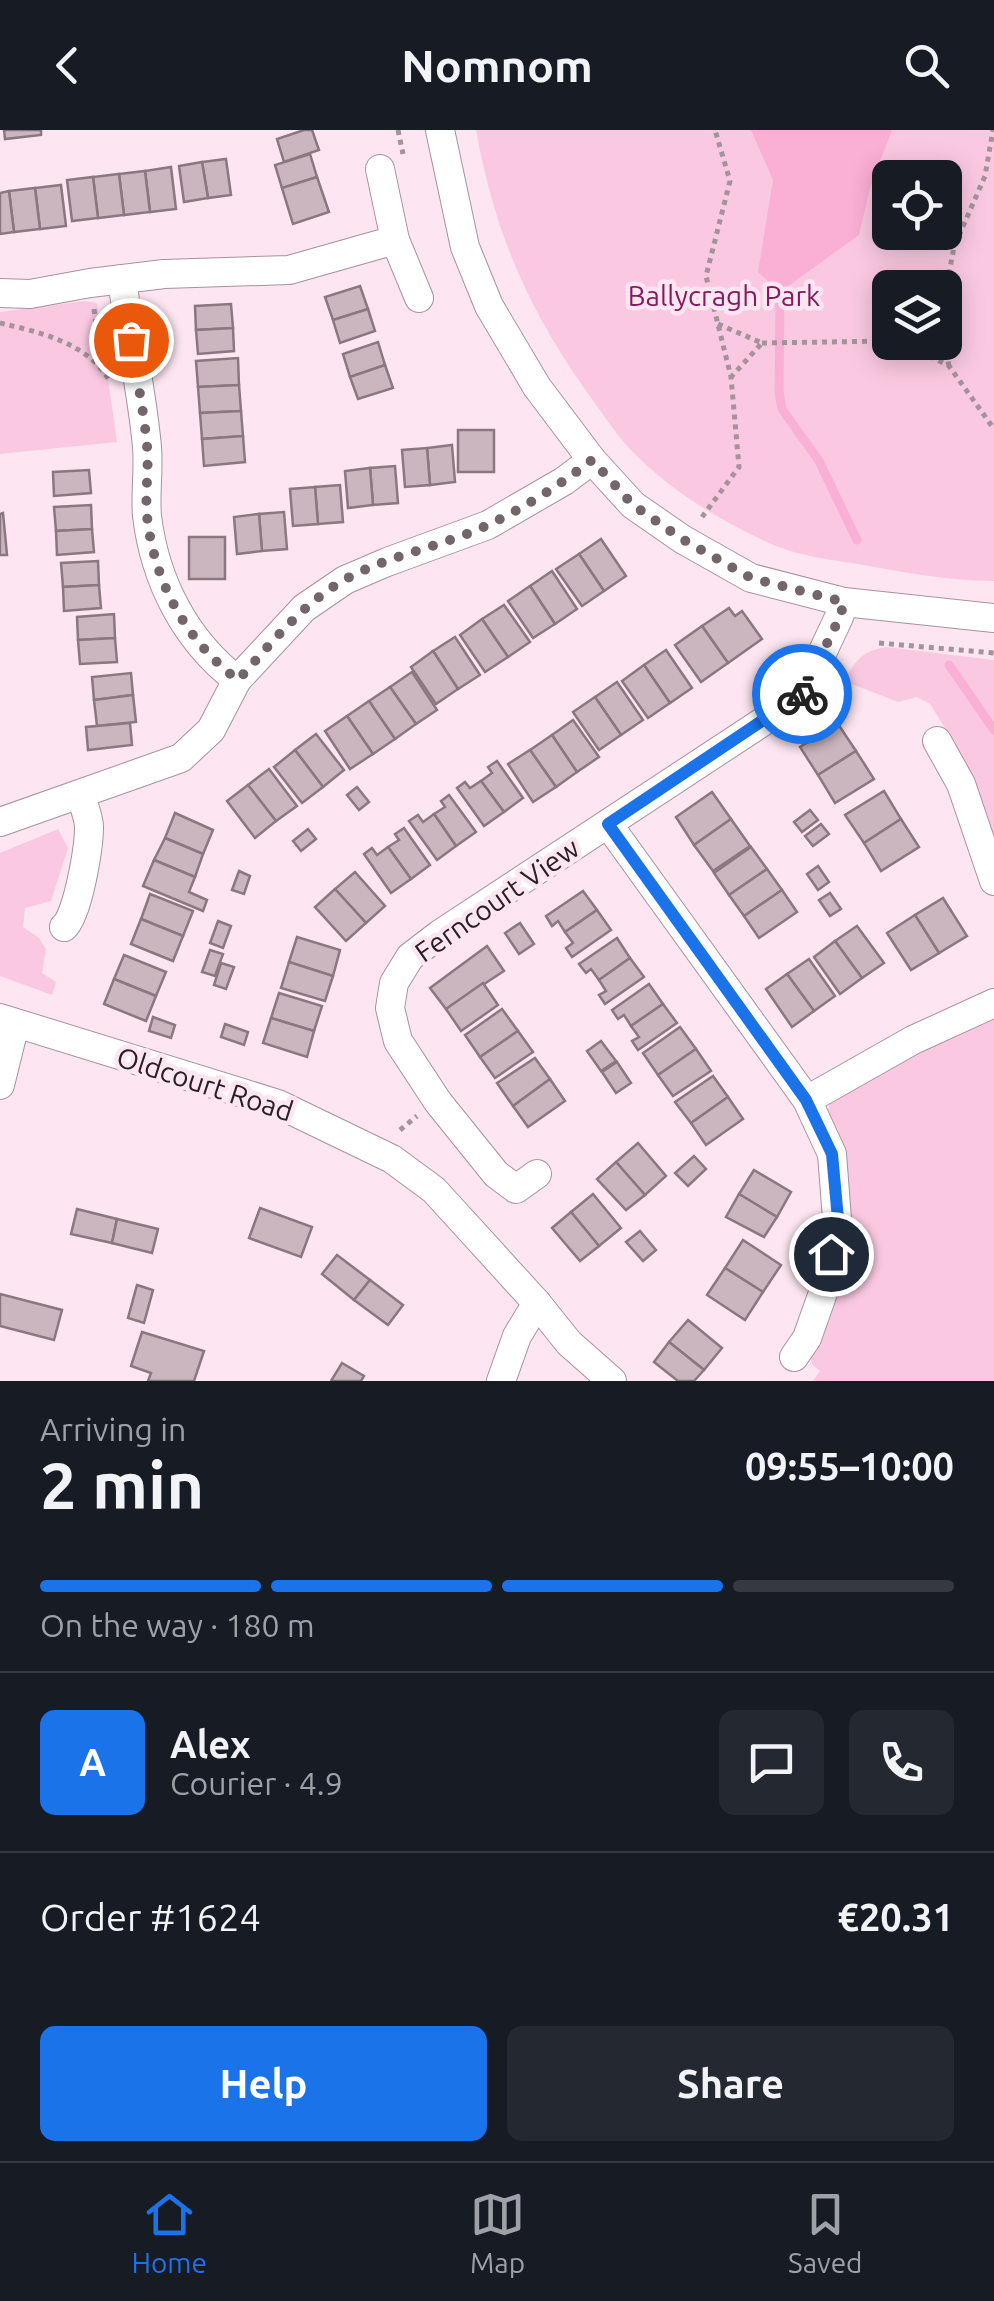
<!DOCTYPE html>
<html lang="en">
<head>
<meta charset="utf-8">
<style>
	body { margin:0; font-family:Ubuntu,sans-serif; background:#242831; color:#f1f3f6; height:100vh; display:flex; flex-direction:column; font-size:38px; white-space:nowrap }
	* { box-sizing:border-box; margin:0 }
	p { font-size:32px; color:#9ea1a6 }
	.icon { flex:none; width:55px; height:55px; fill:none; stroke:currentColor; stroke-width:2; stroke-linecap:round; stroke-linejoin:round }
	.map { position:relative; height:1251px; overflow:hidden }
	.side { display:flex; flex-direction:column; background:#171b24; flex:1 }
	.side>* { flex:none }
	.controls { position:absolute; left:872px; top:30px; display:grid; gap:20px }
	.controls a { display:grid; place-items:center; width:90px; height:90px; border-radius:15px; background:#171b24; box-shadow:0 5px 25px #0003; font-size:50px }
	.pin { position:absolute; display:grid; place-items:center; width:85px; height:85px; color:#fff; margin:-42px; border:5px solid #fff; border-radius:50%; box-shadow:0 2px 10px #0007 }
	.courier { position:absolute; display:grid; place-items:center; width:100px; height:100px; margin:-50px; border:8px solid #1a73e8; border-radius:50%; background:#fff; color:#222; box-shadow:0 2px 12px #0007 }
	.overview em { font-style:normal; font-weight:600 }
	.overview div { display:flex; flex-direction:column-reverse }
	.overview { display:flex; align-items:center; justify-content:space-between; height:170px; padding:0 40px }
	h1 { font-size:65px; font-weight:600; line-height:75px }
	.bar { display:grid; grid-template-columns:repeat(4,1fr); gap:15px 10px; align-content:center; height:120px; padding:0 40px }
	.bar i { height:12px; border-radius:8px; background:#363941 }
	.bar .current { background:#1a73e8 }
	.bar p { grid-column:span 4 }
	.line { display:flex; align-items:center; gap:25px; padding:0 40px; border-top:2px solid #363941 }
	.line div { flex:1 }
	.round { display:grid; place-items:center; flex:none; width:105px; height:105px; border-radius:15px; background:#242831 }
	.button { display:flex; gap:20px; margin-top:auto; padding:20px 40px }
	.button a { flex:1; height:115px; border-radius:15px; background:#1a73e8; color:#fff; font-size:40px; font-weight:600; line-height:115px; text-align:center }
	.button a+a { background:#242831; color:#f1f3f6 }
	header { display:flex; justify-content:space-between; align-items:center; height:130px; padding:0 40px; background:#171b24; font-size:45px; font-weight:600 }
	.dock { display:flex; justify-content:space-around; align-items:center; height:140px; border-top:2px solid #363941; background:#171b24; font-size:28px; color:#9ea1a6 }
	.dock a { display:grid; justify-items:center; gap:5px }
	.dock .current { color:#1a73e8 }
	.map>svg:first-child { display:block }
</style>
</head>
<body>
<header><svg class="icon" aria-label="back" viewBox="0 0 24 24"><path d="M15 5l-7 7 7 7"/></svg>Nomnom<svg class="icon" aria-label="search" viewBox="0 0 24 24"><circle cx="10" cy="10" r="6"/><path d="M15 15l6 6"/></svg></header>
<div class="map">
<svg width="994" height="1251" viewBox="0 0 994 1251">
	<rect width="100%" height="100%" fill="#fde6f1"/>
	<g fill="#fac9e1" fill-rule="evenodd">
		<path d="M476,0H994V451C949,451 902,442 858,434C831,430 801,426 776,416C723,393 670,361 630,319C613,301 599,278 584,258C526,175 494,100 476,0ZM890,48H945V102H890ZM890,158H945V212H890Z"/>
		<path d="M84,171L97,173L117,312L0,324V182Z"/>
		<path d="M886,517L994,530V736L952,609L930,574L917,567L898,572L844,551C856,530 862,521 886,517Z"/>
		<path d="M58,699L68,718L51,771L25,778L23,797L39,808L46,819L42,843L56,852L52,865L0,846V723Z"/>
		<path d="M994,884V1251H813L820,1241L812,1234L810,1227L831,1162L826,985L834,963Z"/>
	</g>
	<path fill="#faafd5" d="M751,0H892L870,58L859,105L780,162L758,142L773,50Z"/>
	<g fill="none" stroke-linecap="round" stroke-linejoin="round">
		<g stroke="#faafd5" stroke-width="9">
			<path d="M783,154L780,162L779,262L782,279L819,331L857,410"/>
			<path d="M949,535L994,600"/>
		</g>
	</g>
	<g fill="#cbb5bf" stroke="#8b7780" stroke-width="2.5">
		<path d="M4,0H41V5L5,9Z"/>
		<path d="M304,0H312L319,20L284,32L277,9Z"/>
		<path d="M310,24L317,47L282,58L275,35Z"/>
		<path d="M226,29L231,65L208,68L202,32Z"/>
		<path d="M202,32L208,68L184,72L179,36Z"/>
		<path d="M171,37L176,79L150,82L145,41Z"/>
		<path d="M145,41L150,82L124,85L119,44Z"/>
		<path d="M119,44L124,85L98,88L93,47Z"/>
		<path d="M93,47L98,88L72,91L67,50Z"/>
		<path d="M317,47L329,82L293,94L282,58Z"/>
		<path d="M61,55L66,96L40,99L35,58Z"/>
		<path d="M35,58L40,99L14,102L9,61Z"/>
		<path d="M9,61L14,102L0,104V63Z"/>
		<path d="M360,156L368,179L333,190L325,167Z"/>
		<path d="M231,174L233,198L196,200L195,176Z"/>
		<path d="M368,179L375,201L340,213L333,190Z"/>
		<path d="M233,198L234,221L198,224L196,200Z"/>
		<path d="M378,212L385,235L350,247L343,224Z"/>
		<path d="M238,228L239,255L198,257L196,231Z"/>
		<path d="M385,235L393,258L358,269L350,247Z"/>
		<path d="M239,255L241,281L200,283L198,257Z"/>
		<path d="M241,281L243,306L202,309L200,283Z"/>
		<rect x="458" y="300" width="36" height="42"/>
		<path d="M243,306L245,332L204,336L202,309Z"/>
		<path d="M452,315L455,352L430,355L427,318Z"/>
		<path d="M427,318L430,355L405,357L402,320Z"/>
		<path d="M395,336L398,373L373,375L370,338Z"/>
		<path d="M370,338L373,375L348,378L345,341Z"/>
		<path d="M89,340L91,363L54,366L53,342Z"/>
		<path d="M340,355L343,392L318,394L315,357Z"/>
		<path d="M315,357L318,394L293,396L290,359Z"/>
		<path d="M91,375L92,399L56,401L54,377Z"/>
		<path d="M284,382L287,419L262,421L259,384Z"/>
		<path d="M3,383L7,425H0V384Z"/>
		<path d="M259,384L262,421L237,424L234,387Z"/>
		<path d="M92,399L94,422L57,425L56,401Z"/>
		<rect x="189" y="407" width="36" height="42"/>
		<path d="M601,409L626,446L604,461L579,424Z"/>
		<path d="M579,424L604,461L582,476L556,439Z"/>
		<path d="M98,431L99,455L63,457L61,433Z"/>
		<path d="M552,441L577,479L555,494L530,456Z"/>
		<path d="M99,455L101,478L64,481L63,457Z"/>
		<path d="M530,456L555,494L533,508L508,471Z"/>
		<path d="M504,475L530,512L508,527L482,489Z"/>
		<path d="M729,478L735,486L742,481L762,509L728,533L702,496Z"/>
		<path d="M114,484L115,508L78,510L77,487Z"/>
		<path d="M482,489L508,527L485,542L460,505Z"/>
		<path d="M702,496L728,533L701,552L675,515Z"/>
		<path d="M455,507L480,545L458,559L433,521Z"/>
		<path d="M115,508L117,532L80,534L78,510Z"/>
		<path d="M666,520L692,558L670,573L644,535Z"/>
		<path d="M433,521L458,559L436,574L411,537Z"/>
		<path d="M644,535L670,573L648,588L622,551Z"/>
		<path d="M412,542L437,580L416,594L390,557Z"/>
		<path d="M131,543L133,565L94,570L92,547Z"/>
		<path d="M617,552L643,590L621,605L595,567Z"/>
		<path d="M390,557L416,594L395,609L369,571Z"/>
		<path d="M133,565L136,592L97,596L94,570Z"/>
		<path d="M595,567L621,605L599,620L573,582Z"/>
		<path d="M369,571L395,609L373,624L347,586Z"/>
		<path d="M347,586L373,624L350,639L325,601Z"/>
		<path d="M573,590L599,627L577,642L552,605Z"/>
		<path d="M130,593L132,615L88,620L86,597Z"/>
		<path d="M838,594L856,621L818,645L800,617Z"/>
		<path d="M316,604L344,640L323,657L295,620Z"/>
		<path d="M552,605L577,642L556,657L530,620Z"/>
		<path d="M295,620L323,657L302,673L274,637Z"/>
		<path d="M530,620L556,657L533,672L508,634Z"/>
		<path d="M856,621L874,649L835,673L818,645Z"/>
		<path d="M497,631L523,668L504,682L481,651L492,643L488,637Z"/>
		<path d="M269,639L297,676L276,691L248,655Z"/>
		<path d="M481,651L504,682L484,696L457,658L465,652L470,658Z"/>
		<path d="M248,655L276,691L255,708L227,671Z"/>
		<path d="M357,657L369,672L359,680L347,665Z"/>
		<path d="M884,661L901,689L864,713L845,685Z"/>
		<path d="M712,662L731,689L694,715L676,687Z"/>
		<path d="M449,665L476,702L456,716L434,684L445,677L441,671Z"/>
		<path d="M810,680L818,690L802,702L794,692Z"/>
		<path d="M175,683L213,700L203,724L165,708Z"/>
		<path d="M434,684L456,716L437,730L409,691L418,685L423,692Z"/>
		<path d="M731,689L750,716L713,741L694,715Z"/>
		<path d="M901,689L919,717L881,741L864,713Z"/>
		<path d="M821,694L829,704L813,716L805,706Z"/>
		<path d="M404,698L430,735L411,749L388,717L399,710L395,704Z"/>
		<path d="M308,699L316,709L301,721L293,711Z"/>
		<path d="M165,708L203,724L195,747L154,730Z"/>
		<path d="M388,717L411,749L391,763L364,724L372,718L377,725Z"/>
		<path d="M751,717L767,739L729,765L714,743Z"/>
		<path d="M154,730L195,747L189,762L207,770L203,781L143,756Z"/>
		<path d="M818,736L829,752L818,760L807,744Z"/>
		<path d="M767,739L782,760L744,786L729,765Z"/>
		<path d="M239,741L250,746L244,764L232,760Z"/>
		<path d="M355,742L385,776L366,793L335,759Z"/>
		<path d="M335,759L366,793L346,811L315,777Z"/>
		<path d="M782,760L797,782L759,808L744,786Z"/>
		<path d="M583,761L597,780L565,802L558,791L552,796L546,786Z"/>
		<path d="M830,763L841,779L830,786L819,770Z"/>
		<path d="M150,764L193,781L183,806L141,789Z"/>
		<path d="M943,768L967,806L939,823L915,785Z"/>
		<path d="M597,780L611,800L572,827L566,818L573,813L565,802Z"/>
		<path d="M915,785L939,823L911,840L887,803Z"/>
		<path d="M141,789L183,806L173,831L131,814Z"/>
		<path d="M218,791L231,796L223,818L210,813Z"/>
		<path d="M520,793L534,814L519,824L505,803Z"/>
		<path d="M857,796L884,833L862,848L835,811Z"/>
		<path d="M297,807L340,820L333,846L289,832Z"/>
		<path d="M617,808L630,828L599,850L591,839L586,843L579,834Z"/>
		<path d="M835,811L862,848L840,864L814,827Z"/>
		<path d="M487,816L504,841L446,879L430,858Z"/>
		<path d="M210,820L223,824L215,846L202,842Z"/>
		<path d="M124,825L166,842L156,866L114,849Z"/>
		<path d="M630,828L644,847L605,874L599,865L606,861L599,850Z"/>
		<path d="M809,829L835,866L814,881L787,844Z"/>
		<path d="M289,832L333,846L325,871L281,858Z"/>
		<path d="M221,833L234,837L226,859L214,855Z"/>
		<path d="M787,844L814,881L792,897L766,859Z"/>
		<path d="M114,849L156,866L146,891L104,874Z"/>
		<path d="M483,853L498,875L461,901L446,879Z"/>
		<path d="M649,854L663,874L631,896L624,885L618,889L612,880Z"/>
		<path d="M279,863L322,876L314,901L271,888Z"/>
		<path d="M663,874L677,893L638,920L632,911L639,907L631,896Z"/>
		<path d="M502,879L518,901L480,927L465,905Z"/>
		<path d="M153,887L175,895L171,908L149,901Z"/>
		<path d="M271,888L314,901L307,927L263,913Z"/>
		<path d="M225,894L248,902L244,915L221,907Z"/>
		<path d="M680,897L696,919L658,945L643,923Z"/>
		<path d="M518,901L533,922L495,948L480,927Z"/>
		<path d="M601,911L616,931L601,941L587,921Z"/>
		<path d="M696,919L711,941L673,966L658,945Z"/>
		<path d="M535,928L550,949L513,976L497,953Z"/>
		<path d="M617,932L631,953L616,963L602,942Z"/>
		<path d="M713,946L728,967L691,993L675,972Z"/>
		<path d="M550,949L565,971L528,997L513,976Z"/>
		<path d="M728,967L743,989L706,1015L691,993Z"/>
		<path d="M638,1013L666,1046L645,1065L616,1032Z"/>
		<path d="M694,1026L706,1039L688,1056L675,1043Z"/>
		<path d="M616,1032L645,1065L626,1080L597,1049Z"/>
		<path d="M754,1040L791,1062L777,1087L739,1064Z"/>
		<path d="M593,1064L621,1098L599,1116L571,1082Z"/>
		<path d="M739,1064L777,1087L764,1107L726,1087Z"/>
		<path d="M260,1078L312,1097L301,1127L249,1108Z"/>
		<path d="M77,1079L117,1089L112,1113L71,1104Z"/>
		<path d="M571,1082L599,1116L580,1131L552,1098Z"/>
		<path d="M117,1089L158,1099L152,1123L112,1113Z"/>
		<path d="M640,1101L656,1120L643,1131L626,1112Z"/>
		<path d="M743,1110L781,1135L763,1162L725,1138Z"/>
		<path d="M337,1125L370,1150L354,1170L322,1144Z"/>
		<path d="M725,1138L763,1162L745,1190L707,1165Z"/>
		<path d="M370,1150L403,1175L388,1195L354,1170Z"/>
		<path d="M137,1155L153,1160L144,1193L128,1188Z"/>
		<path d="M0,1164L62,1180L54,1210L0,1196Z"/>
		<path d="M688,1190L722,1218L704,1240L669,1212Z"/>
		<path d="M142,1202L204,1221L194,1251H148L151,1243L131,1236Z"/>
		<path d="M669,1212L704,1240L694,1251H678L654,1232Z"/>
		<path d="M342,1233L364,1246L361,1251H331Z"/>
	</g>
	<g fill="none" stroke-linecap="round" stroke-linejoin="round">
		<defs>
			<g id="minor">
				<path d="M440,0L465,117L489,176L537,257L592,330L633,375L682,409L751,448L844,472L994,488"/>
				<path d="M380,39L395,110L419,168"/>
				<path d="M122,149C129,205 142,261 147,317C149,340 145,363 147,386C155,451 185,510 237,550"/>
				<path d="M0,163L30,164L90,153L164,144L289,140L395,110"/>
				<path d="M937,611L961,654L994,751"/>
				<path d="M0,692L181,628L211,600L237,550L304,478L345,450L387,432L488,395L564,351L592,330"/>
				<path d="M608,694L807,970L832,1024L837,1089L824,1160L807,1208L794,1227"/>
				<path d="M64,797C78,785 89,717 89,697C89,687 83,675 81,665"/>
				<path d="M0,888L278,974L392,1029L434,1060L537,1173L569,1213L612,1251"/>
				<path d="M0,955L15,894"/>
				<path d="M807,970L913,910L994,873"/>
				<path d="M537,1044L516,1059L496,1044L438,972L398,911L390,878L394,853L410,827L440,804L802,566L839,487L844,472"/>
				<path d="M501,1251L517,1206L537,1173"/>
			</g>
		</defs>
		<use href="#minor" stroke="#a7929c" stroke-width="30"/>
		<g stroke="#a4939b" stroke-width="5" stroke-dasharray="5 5" stroke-linecap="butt">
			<path d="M398,0L403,24"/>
			<path d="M945,164L954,117L985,46L993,0"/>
			<path d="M94,179L101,236"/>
			<path d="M0,193C39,202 88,213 109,250"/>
			<path d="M718,194L762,213L732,246"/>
			<path d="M903,212L949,236L994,299"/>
			<path d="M944,212L949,236"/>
			<path d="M762,213L890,211"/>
			<path d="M702,387L739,337L731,247L706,146L730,51L715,0"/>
			<path d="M879,513L994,523"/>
			<path d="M400,1000L417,986"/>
		</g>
		<use href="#minor" stroke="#fff" stroke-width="28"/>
	</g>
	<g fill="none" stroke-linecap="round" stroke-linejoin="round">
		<path stroke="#73656c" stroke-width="10" stroke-dasharray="0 18" d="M131,210C136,245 144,281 147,316C149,339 145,363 147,386C154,451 185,510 238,550C271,514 301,475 344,450C389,425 441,417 488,395C524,378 560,355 592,330L633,375L682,409L751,448L844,472L840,487L802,564"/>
		<path stroke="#1a73e8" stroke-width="12" d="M802,564L608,694L806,970L832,1024L838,1089L831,1124"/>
	</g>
	<g text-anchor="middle" stroke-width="9" stroke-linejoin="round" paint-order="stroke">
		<g font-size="28" fill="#851b5d" stroke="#fde6f1">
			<text x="724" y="176">Ballycragh Park</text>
		</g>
		<g font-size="28" fill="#282024" stroke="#fde6f1">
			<text transform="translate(497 770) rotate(-35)" y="10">Ferncourt View</text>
			<text transform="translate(205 954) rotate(18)" y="10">Oldcourt Road</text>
		</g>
	</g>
</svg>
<div class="controls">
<a><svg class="icon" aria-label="locate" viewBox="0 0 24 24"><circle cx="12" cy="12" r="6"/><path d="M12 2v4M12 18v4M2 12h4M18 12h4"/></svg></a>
<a><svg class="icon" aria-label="layers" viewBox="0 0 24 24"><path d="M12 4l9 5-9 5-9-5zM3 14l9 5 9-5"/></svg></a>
</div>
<div class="pin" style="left:131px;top:210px;background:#ea580c"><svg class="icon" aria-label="bag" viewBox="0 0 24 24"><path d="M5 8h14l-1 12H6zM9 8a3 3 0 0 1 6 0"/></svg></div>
<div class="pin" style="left:831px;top:1124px;background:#1f2937"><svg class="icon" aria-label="home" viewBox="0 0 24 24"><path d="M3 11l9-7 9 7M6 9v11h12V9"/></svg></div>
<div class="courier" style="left:802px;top:564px"><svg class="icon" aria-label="bike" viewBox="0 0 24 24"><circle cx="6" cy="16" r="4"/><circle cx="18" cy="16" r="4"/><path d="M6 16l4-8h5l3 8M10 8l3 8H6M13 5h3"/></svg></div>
</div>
<section class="side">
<div class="overview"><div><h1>2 min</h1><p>Arriving in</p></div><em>09:55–10:00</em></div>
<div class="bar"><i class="current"></i><i class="current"></i><i class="current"></i><i></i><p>On the way · 180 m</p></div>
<div class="line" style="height:180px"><b class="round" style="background:#1a73e8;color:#fff">A</b><div><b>Alex</b><p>Courier · 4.9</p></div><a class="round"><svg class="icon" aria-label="chat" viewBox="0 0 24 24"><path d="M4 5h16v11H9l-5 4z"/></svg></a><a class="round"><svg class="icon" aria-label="phone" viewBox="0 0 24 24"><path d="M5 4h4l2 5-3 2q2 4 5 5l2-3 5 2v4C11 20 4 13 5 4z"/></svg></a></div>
<div class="line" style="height:130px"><div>Order #1624</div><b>€20.31</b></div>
<div class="button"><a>Help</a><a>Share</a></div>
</section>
<nav class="dock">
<a class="current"><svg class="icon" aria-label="home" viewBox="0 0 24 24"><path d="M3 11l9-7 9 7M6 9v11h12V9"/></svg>Home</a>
<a><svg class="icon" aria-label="map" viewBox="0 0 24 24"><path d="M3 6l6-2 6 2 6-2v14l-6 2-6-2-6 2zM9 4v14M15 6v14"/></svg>Map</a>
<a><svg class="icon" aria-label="saved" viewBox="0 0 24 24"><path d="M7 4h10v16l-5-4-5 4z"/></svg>Saved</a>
</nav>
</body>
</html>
